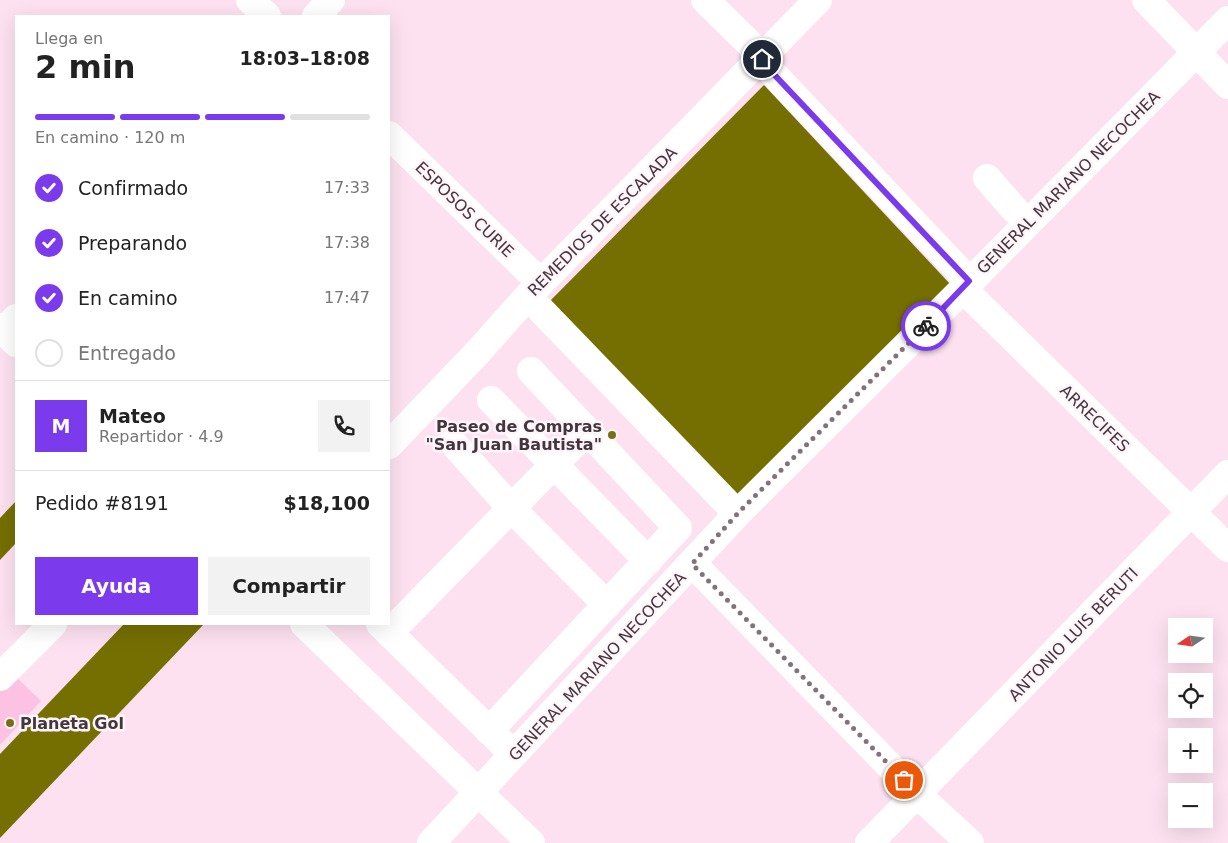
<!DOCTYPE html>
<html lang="es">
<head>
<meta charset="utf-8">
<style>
	body { margin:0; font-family:"DejaVu Sans",sans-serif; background:#f2f2f2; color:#222; height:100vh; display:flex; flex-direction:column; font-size:19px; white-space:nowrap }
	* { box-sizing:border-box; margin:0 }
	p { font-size:16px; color:#767676 }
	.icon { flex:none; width:28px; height:28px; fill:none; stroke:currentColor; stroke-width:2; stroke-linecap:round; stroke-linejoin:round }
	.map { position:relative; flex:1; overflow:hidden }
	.details { position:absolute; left:15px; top:15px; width:375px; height:610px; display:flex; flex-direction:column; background:#fff; border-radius:0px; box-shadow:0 5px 20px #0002 }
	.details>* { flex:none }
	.needle { width:32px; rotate:257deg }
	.fabs { position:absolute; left:1168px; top:618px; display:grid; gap:10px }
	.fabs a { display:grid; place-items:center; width:45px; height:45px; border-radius:0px; background:#fff; box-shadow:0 5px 20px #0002; font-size:25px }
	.pin { position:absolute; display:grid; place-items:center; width:42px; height:42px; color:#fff; margin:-21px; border:2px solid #fff; border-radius:50%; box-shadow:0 1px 5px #0007 }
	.courier { position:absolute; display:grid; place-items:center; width:50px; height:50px; margin:-25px; border:4px solid #7c3aed; border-radius:50%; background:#fff; color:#222; box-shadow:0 1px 6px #0007 }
	.overview em { font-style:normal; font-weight:700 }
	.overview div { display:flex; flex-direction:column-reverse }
	.overview { display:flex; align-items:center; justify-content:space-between; height:85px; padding:0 20px }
	h1 { font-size:32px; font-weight:700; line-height:38px }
	.bar { display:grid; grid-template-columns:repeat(4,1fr); gap:8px 5px; align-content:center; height:60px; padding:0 20px }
	.bar i { height:6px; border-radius:4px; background:#e0e0e0 }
	.bar .current { background:#7c3aed }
	.bar p { grid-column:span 4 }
	.line { display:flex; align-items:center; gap:12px; padding:0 20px; border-top:1px solid #e0e0e0 }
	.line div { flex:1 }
	.round { display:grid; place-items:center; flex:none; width:52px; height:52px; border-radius:0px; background:#f2f2f2 }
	ol { padding:0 20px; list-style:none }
	li { display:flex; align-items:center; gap:15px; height:55px }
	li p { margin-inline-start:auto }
	li .icon { padding:5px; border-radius:50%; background:#7c3aed; color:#fff; stroke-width:4 }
	li:last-child { color:#767676 }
	li i { width:28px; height:28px; border:2px solid #e0e0e0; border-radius:50% }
	.action { display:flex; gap:10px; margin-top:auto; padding:10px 20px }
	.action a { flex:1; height:58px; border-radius:0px; background:#7c3aed; color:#fff; font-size:20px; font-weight:700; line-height:58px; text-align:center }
	.action a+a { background:#f2f2f2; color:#222 }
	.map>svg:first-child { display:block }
</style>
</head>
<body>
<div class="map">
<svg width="1228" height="843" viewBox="0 0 1228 843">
	<rect width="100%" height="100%" fill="#fde1f0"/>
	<path fill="#fcc1e3" d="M14,675L41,701L0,745V690Z"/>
	<g fill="#756f02">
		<path d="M764,85L951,285L737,501L549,302Z"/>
		<path d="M16,501V543L0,560V518Z"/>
		<path d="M124,624H204L0,838V754Z"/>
	</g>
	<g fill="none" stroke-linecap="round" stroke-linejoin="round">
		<g stroke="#fff" stroke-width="28">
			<path d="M250,0L267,16"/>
			<path d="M705,0L752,46L768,68L969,281"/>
			<path d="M1146,0L1228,85"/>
			<path d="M316,16L331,0"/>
			<path d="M389,135L541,283"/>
			<path d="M987,178L1015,210"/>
			<path d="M963,289L1228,548"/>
			<path d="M541,310L731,507"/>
			<path d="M4,331L16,318"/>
			<path d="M491,400L648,561"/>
			<path d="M453,443L511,508L607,605"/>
			<path d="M389,445L478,352L527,297L818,0"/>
			<path d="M692,563L917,794L970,843"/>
			<path d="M380,624L503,744"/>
			<path d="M389,633L587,431"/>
			<path d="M0,677L53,624"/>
			<path d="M489,731L678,528L531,371"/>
			<path d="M431,843L739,512L963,289L1228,20"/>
			<path d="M869,843L1228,474"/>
		</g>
		<g stroke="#fff" stroke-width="28">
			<path d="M0,327L16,343"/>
			<path d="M304,624L531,843"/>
		</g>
	</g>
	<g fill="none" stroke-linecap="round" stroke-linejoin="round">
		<path stroke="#83727c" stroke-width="5" stroke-dasharray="0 9" d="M904,780L692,564L739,512L926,326"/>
		<path stroke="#7c3aed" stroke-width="6" d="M762,59L768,68L969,281L926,326"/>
	</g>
	<g fill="#757012" stroke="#fff4fa" stroke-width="2">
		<circle cx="612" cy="435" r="5"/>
		<circle cx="10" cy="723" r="5"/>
	</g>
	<g text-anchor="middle" stroke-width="5" stroke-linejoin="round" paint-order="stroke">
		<g font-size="16" fill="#42373d" stroke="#fff4fa">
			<text transform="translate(1068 182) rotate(-45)" y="6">GENERAL MARIANO NECOCHEA</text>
			<text transform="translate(465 209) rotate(44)" y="6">ESPOSOS CURIE</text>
			<text transform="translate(602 221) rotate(-45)" y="6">REMEDIOS DE ESCALADA</text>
			<text transform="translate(1095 418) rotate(44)" y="6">ARRECIFES</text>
			<text transform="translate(1073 634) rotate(-46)" y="6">ANTONIO LUIS BERUTI</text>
			<text transform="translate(597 666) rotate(-47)" y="6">GENERAL MARIANO NECOCHEA</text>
		</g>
		<g font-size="16" font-weight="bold" fill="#42373d" stroke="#fff4fa" text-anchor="end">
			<text x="602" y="432">Paseo de Compras<tspan x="602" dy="18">"San Juan Bautista"</tspan></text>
			<text x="20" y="729" text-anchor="start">Planeta Gol</text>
		</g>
	</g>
</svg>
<div class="fabs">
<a><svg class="needle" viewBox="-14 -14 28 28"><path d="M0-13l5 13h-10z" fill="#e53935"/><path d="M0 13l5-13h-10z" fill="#767676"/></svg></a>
<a><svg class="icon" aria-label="locate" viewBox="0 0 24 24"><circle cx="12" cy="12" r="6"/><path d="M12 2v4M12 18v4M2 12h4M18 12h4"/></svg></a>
<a>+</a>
<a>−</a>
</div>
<div class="pin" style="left:904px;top:780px;background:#ea580c"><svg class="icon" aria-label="bag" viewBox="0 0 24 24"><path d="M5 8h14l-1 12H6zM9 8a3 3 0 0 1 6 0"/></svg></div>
<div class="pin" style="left:762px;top:59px;background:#1f2937"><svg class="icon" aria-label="home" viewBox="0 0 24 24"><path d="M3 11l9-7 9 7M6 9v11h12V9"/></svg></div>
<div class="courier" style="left:926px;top:326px"><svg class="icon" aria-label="bike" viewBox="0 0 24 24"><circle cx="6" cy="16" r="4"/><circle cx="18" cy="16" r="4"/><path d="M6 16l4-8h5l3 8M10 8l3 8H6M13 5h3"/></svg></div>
<section class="details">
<div class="overview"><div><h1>2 min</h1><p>Llega en</p></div><em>18:03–18:08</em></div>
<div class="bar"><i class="current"></i><i class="current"></i><i class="current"></i><i></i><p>En camino · 120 m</p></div>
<ol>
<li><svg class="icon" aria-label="check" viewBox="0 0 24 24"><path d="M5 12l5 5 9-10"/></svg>Confirmado<p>17:33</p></li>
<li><svg class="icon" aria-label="check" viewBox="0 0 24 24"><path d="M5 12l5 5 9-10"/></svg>Preparando<p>17:38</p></li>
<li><svg class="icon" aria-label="check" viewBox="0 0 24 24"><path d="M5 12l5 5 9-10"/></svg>En camino<p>17:47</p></li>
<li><i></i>Entregado</li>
</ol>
<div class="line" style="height:90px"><b class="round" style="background:#7c3aed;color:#fff">M</b><div><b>Mateo</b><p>Repartidor · 4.9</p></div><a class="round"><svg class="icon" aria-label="phone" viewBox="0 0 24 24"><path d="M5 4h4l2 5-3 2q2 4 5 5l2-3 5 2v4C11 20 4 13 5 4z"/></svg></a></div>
<div class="line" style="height:65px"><div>Pedido #8191</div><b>$18,100</b></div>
<div class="action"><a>Ayuda</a><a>Compartir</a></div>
</section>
</div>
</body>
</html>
